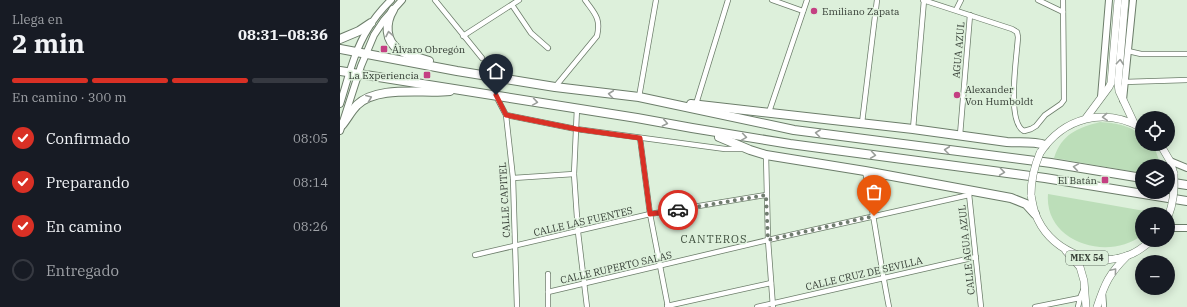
<!DOCTYPE html>
<html lang="es">
<head>
<meta charset="utf-8">
<style>
	body { margin:0; font-family:"IBM Plex Serif",serif; background:#20242c; color:#f1f3f6; height:100vh; display:flex; flex-direction:column; font-size:15px; white-space:nowrap }
	* { box-sizing:border-box; margin:0 }
	p { font-size:13px; color:#9ea1a6 }
	.icon { flex:none; width:22px; height:22px; fill:none; stroke:currentColor; stroke-width:2; stroke-linecap:round; stroke-linejoin:round }
	.map { position:relative; flex:1; overflow:hidden }
	.drawer { display:flex; flex-direction:column; background:#171b24; width:340px }
	.drawer>* { flex:none }
	.buttons { position:absolute; left:795px; top:111px; display:grid; gap:8px }
	.buttons a { display:grid; place-items:center; width:40px; height:40px; border-radius:50%; background:#171b24; box-shadow:0 2px 10px #0003; font-size:20px }
	.pin { position:absolute; display:grid; place-items:center; width:34px; height:34px; color:#fff; margin:-41px -17px; border-radius:50% 50% 50% 0; rotate:-45deg; box-shadow:0 0 4px #0007 }
	.pin .icon { rotate:45deg }
	.courier { position:absolute; display:grid; place-items:center; width:40px; height:40px; margin:-20px; border:3px solid #d93025; border-radius:50%; background:#fff; color:#222; box-shadow:0 1px 5px #0007 }
	.headline em { font-style:normal; font-weight:700 }
	.headline div { display:flex; flex-direction:column-reverse }
	.headline { display:flex; align-items:center; justify-content:space-between; height:68px; padding:0 12px }
	h1 { font-size:26px; font-weight:700; line-height:30px }
	.bar { display:grid; grid-template-columns:repeat(4,1fr); gap:6px 4px; align-content:center; height:48px; padding:0 12px }
	.bar i { height:5px; border-radius:3px; background:#363941 }
	.bar .selected { background:#d93025 }
	.bar p { grid-column:span 4 }
	ol { padding:0 12px; list-style:none }
	li { display:flex; align-items:center; gap:12px; height:44px }
	li p { margin-inline-start:auto }
	li .icon { padding:4px; border-radius:50%; background:#d93025; color:#fff; stroke-width:4 }
	li:last-child { color:#9ea1a6 }
	li i { width:22px; height:22px; border:2px solid #363941; border-radius:50% }
	main { display:flex; flex:1; min-height:0 }
	.map>svg:first-child { display:block }
</style>
</head>
<body>
<main>
<section class="drawer">
<div class="headline"><div><h1>2 min</h1><p>Llega en</p></div><em>08:31–08:36</em></div>
<div class="bar"><i class="selected"></i><i class="selected"></i><i class="selected"></i><i></i><p>En camino · 300 m</p></div>
<ol>
<li><svg class="icon" aria-label="check" viewBox="0 0 24 24"><path d="M5 12l5 5 9-10"/></svg>Confirmado<p>08:05</p></li>
<li><svg class="icon" aria-label="check" viewBox="0 0 24 24"><path d="M5 12l5 5 9-10"/></svg>Preparando<p>08:14</p></li>
<li><svg class="icon" aria-label="check" viewBox="0 0 24 24"><path d="M5 12l5 5 9-10"/></svg>En camino<p>08:26</p></li>
<li><i></i>Entregado</li>
</ol>
</section>
<div class="map">
<svg width="847" height="307" viewBox="0 0 847 307">
	<rect width="100%" height="100%" fill="#ddf0db"/>
	<g fill="#bcdeb9">
		<path d="M760,122C775,123 790,125 802,136V144H810L815,149L821,166H802V173L714,158C722,134 737,128 760,122Z"/>
		<path d="M708,194L816,213L802,214V235C768,262 704,242 708,194Z"/>
	</g>
	<g fill="none" stroke-linecap="round" stroke-linejoin="round">
		<defs>
			<g id="minor">
				<path d="M95,0L142,58"/>
				<path d="M432,0L463,11"/>
				<path d="M583,0L672,29L677,32L678,37C677,56 666,122 684,131L691,129L696,126L705,115L721,104L724,100L723,0"/>
				<path d="M698,0L723,12"/>
				<path d="M172,5L191,33L208,48"/>
				<path d="M616,10L621,0"/>
				<path d="M123,36L179,0"/>
				<path d="M788,51L801,54H847"/>
				<path d="M784,82L847,80"/>
				<path d="M215,87L257,36C261,18 255,14 245,0"/>
				<path d="M156,96L166,115L173,178L177,307"/>
				<path d="M299,97L316,0"/>
				<path d="M356,104L388,0"/>
				<path d="M237,108L234,174L238,232L247,307"/>
				<path d="M429,112L467,0"/>
				<path d="M166,115L236,129L385,149H402"/>
				<path d="M522,123L537,0"/>
				<path d="M573,129L584,0"/>
				<path d="M620,135L630,15"/>
				<path d="M300,138L310,214L328,307"/>
				<path d="M426,155L428,240L433,307"/>
				<path d="M525,171C534,216 540,262 549,307"/>
				<path d="M173,178L234,174"/>
				<path d="M629,194L641,307"/>
				<path d="M135,255L310,214L426,195"/>
				<path d="M208,292L428,240L629,195"/>
				<path d="M763,293L764,307"/>
				<path d="M327,306L431,283"/>
				<path d="M208,307V274"/>
				<path d="M417,307L636,257"/>
				<path d="M695,307L740,298"/>
				<path d="M738,307L740,298L744,288"/>
			</g>
			<g id="tertiary">
				<path d="M761,97L769,0"/>
				<path d="M783,100L793,0"/>
				<path d="M0,104C8,79 14,51 28,29C34,18 42,9 51,0"/>
				<path d="M0,131L21,66L34,35L44,20L62,0"/>
				<path d="M830,161L847,168"/>
				<path d="M828,228H847"/>
			</g>
			<g id="primary">
				<path d="M785,0L778,84L779,91L794,123"/>
				<path d="M746,118L769,87L771,83L778,0"/>
				<path d="M820,144L830,161L834,174"/>
				<path d="M700,153C724,117 764,107 802,128"/>
				<path d="M691,195C692,200 693,207 695,213C709,250 752,269 789,255C798,252 805,246 812,240"/>
				<path d="M726,251L740,267L744,281L746,307"/>
				<path d="M757,307C765,283 769,274 787,256"/>
			</g>
			<g id="trunk">
				<path d="M53,10C45,23 45,41 59,50C68,56 80,58 89,61"/>
				<path d="M0,39L19,31L31,23"/>
				<path d="M0,49L117,71L215,87L299,97L454,130L711,163L802,178"/>
				<path d="M0,71L297,118L352,128L450,144L705,178L847,201"/>
				<path d="M351,104L573,129L667,142C680,143 693,141 705,145"/>
				<path d="M2,125C7,119 11,111 17,105C38,85 83,94 110,91"/>
				<path d="M379,137L410,150L426,155L525,171L671,198L686,204L695,214"/>
				<path d="M828,182L847,185"/>
			</g>
		</defs>
		<use href="#minor" stroke="#6c7d6a" stroke-width="6"/>
		<use href="#tertiary" stroke="#6c7d6a" stroke-width="8"/>
		<use href="#primary" stroke="#6c7d6a" stroke-width="8"/>
		<use href="#trunk" stroke="#6c7d6a" stroke-width="10"/>
		<use href="#minor" stroke="#fff" stroke-width="4.5"/>
		<use href="#tertiary" stroke="#fff" stroke-width="6"/>
		<use href="#primary" stroke="#fff" stroke-width="7"/>
		<use href="#trunk" stroke="#fff" stroke-width="8"/>
		<defs>
			<g id="primary-bridge">
				<path d="M691,195C691,179 694,167 700,153"/>
				<path d="M828,217C834,202 835,190 834,174"/>
			</g>
		</defs>
		<use href="#primary-bridge" stroke="#6c7d6a" stroke-width="8" stroke-linecap="butt"/>
		<use href="#primary-bridge" stroke="#fff" stroke-width="7"/>
	</g>
	<defs><path id="oneway-chevron" d="M-2-3.5L2.5 0L-2 3.5" fill="none" stroke-width="1.6" stroke-linecap="round" stroke-linejoin="round"/></defs>
	<g stroke="#9a9e9a">
		<use href="#oneway-chevron" transform="translate(49 34) rotate(-101)"/>
		<use href="#oneway-chevron" transform="translate(780 62) rotate(-85)"/>
		<use href="#oneway-chevron" transform="translate(271 94) rotate(-173)"/>
		<use href="#oneway-chevron" transform="translate(29 98) rotate(-22)"/>
		<use href="#oneway-chevron" transform="translate(195 102) rotate(9)"/>
		<use href="#oneway-chevron" transform="translate(765 117) rotate(177)"/>
		<use href="#oneway-chevron" transform="translate(325 123) rotate(11)"/>
		<use href="#oneway-chevron" transform="translate(478 133) rotate(-173)"/>
		<use href="#oneway-chevron" transform="translate(404 137) rotate(9)"/>
		<use href="#oneway-chevron" transform="translate(607 150) rotate(-173)"/>
		<use href="#oneway-chevron" transform="translate(533 155) rotate(8)"/>
		<use href="#oneway-chevron" transform="translate(736 167) rotate(-171)"/>
		<use href="#oneway-chevron" transform="translate(662 172) rotate(8)"/>
		<use href="#oneway-chevron" transform="translate(774 271) rotate(-50)"/>
	</g>
	<g fill="none" stroke-linecap="round" stroke-linejoin="round">
		<path stroke="#707c6f" stroke-width="4" stroke-dasharray="0 7.2" d="M338,210L426,195L428,240L534,216"/>
		<path stroke="#d93025" stroke-width="5" d="M156,95L166,115L236,129L300,138L310,214L338,210"/>
	</g>
	<g fill="#c43f82" stroke="#ddf0db" stroke-width="1.5">
		<circle cx="474" cy="11" r="4"/>
		<rect x="40" y="45" width="8" height="8" rx="2"/>
		<rect x="83" y="71" width="8" height="8" rx="2"/>
		<circle cx="617" cy="95" r="4"/>
		<rect x="761" y="176" width="8" height="8" rx="2"/>
	</g>
	<g text-anchor="middle" stroke-width="3" stroke-linejoin="round" paint-order="stroke">
		<rect fill="#ddf0db" stroke="#677367" stroke-width="1" x="726" y="251" width="42" height="14" rx="3"/>
		<g font-size="9" font-weight="bold" fill="#353d35">
			<text x="747" y="261">MEX 54</text>
		</g>
		<g font-size="10" fill="#353d35" stroke="#ddf0db" text-anchor="start">
			<text x="482" y="15">Emiliano Zapata</text>
			<text x="52" y="53">Álvaro Obregón</text>
			<text x="79" y="79" text-anchor="end">La Experiencia</text>
			<text x="625" y="93">Alexander<tspan x="625" dy="12">Von Humboldt</tspan></text>
			<text x="757" y="184" text-anchor="end">El Batán</text>
		</g>
		<g font-size="10" fill="#353d35" stroke="#ddf0db">
			<text transform="translate(618 50) rotate(-85)" y="4">AGUA AZUL</text>
			<text transform="translate(164 200) rotate(-93)" y="4">CALLE CAPITEL</text>
			<text transform="translate(243 221) rotate(-13)" y="4">CALLE LAS FUENTES</text>
			<text transform="translate(626 250) rotate(-96)" y="4">CALLE AGUA AZUL</text>
			<text transform="translate(276 267) rotate(-13)" y="4">CALLE RUPERTO SALAS</text>
			<text transform="translate(524 273) rotate(-13)" y="4">CALLE CRUZ DE SEVILLA</text>
		</g>
		<g font-size="11" letter-spacing="1" fill="#3e4e3d" stroke="#ddf0db">
			<text x="374" y="243">CANTEROS</text>
		</g>
	</g>
</svg>
<div class="buttons">
<a><svg class="icon" aria-label="locate" viewBox="0 0 24 24"><circle cx="12" cy="12" r="6"/><path d="M12 2v4M12 18v4M2 12h4M18 12h4"/></svg></a>
<a><svg class="icon" aria-label="layers" viewBox="0 0 24 24"><path d="M12 4l9 5-9 5-9-5zM3 14l9 5 9-5"/></svg></a>
<a>+</a>
<a>−</a>
</div>
<div class="pin" style="left:534px;top:216px;background:#ea580c"><svg class="icon" aria-label="bag" viewBox="0 0 24 24"><path d="M5 8h14l-1 12H6zM9 8a3 3 0 0 1 6 0"/></svg></div>
<div class="pin" style="left:156px;top:95px;background:#1f2937"><svg class="icon" aria-label="home" viewBox="0 0 24 24"><path d="M3 11l9-7 9 7M6 9v11h12V9"/></svg></div>
<div class="courier" style="left:338px;top:210px"><svg class="icon" aria-label="car" viewBox="0 0 24 24"><path d="M5 17H2v-5l4-1 3-4h7l3 4 3 1v5h-3M9 17h6M6 11h13"/><circle cx="7" cy="17" r="2"/><circle cx="17" cy="17" r="2"/></svg></div>
</div>
</main>
</body>
</html>
